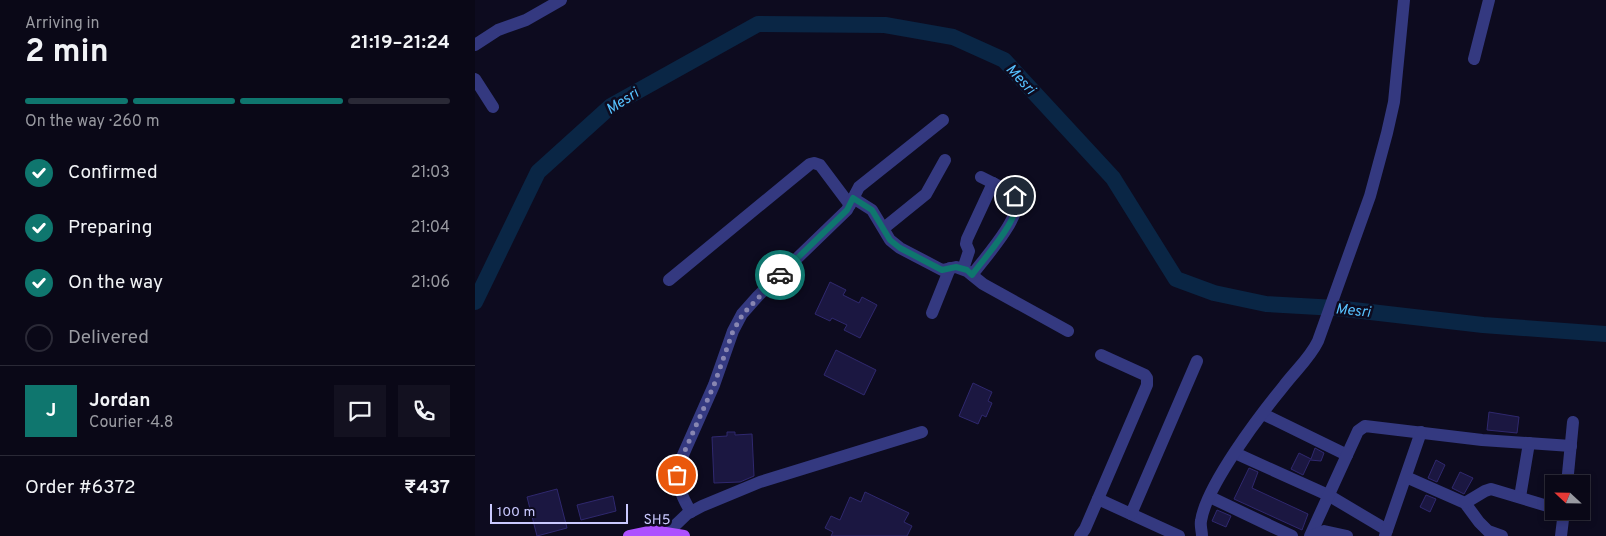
<!DOCTYPE html>
<html lang="en">
<head>
<meta charset="utf-8">
<style>
	body { margin:0; font-family:Overpass,sans-serif; background:#131120; color:#f1f3f6; height:100vh; display:flex; flex-direction:column; font-size:19px; white-space:nowrap }
	* { box-sizing:border-box; margin:0 }
	p { font-size:16px; color:#999aa1 }
	.icon { flex:none; width:28px; height:28px; fill:none; stroke:currentColor; stroke-width:2; stroke-linecap:round; stroke-linejoin:round }
	.map { position:relative; flex:1; overflow:hidden }
	.panel { display:flex; flex-direction:column; background:#0a0817; width:475px }
	.panel>* { flex:none }
	.needle { width:32px; rotate:292deg }
	.controls { position:absolute; left:1070px; top:475px; display:grid; gap:10px }
	.controls a { display:grid; place-items:center; width:45px; height:45px; border-radius:0px; background:#0a0817; box-shadow:0 2px 8px #0003,0 0 0 1px #2a2936; font-size:25px }
	.scale { position:absolute; left:15px; bottom:12px; width:138px; box-sizing:border-box; padding-left:5px; border:2px solid #cac9ff; border-top:0; font-size:14px; line-height:18px; white-space:nowrap; color:#cac9ff; -webkit-text-stroke:4px #0d0b1f; paint-order:stroke }
	.pin { position:absolute; display:grid; place-items:center; width:42px; height:42px; color:#fff; margin:-21px; border:2px solid #fff; border-radius:50%; box-shadow:0 1px 5px #0007 }
	.courier { position:absolute; display:grid; place-items:center; width:50px; height:50px; margin:-25px; border:4px solid #0f766e; border-radius:50%; background:#fff; color:#222; box-shadow:0 1px 6px #0007 }
	.summary em { font-style:normal; font-weight:700 }
	.summary div { display:flex; flex-direction:column-reverse }
	.summary { display:flex; align-items:center; justify-content:space-between; height:85px; padding:0 25px }
	h1 { font-size:32px; font-weight:700; line-height:38px }
	.bar { display:grid; grid-template-columns:repeat(4,1fr); gap:8px 5px; align-content:center; height:60px; padding:0 25px }
	.bar i { height:6px; border-radius:4px; background:#2a2936 }
	.bar .selected { background:#0f766e }
	.bar p { grid-column:span 4 }
	.line { display:flex; align-items:center; gap:12px; padding:0 25px; border-top:1px solid #2a2936 }
	.line div { flex:1 }
	.round { display:grid; place-items:center; flex:none; width:52px; height:52px; border-radius:0px; background:#131120 }
	ol { padding:0 25px; list-style:none }
	li { display:flex; align-items:center; gap:15px; height:55px }
	li p { margin-inline-start:auto }
	li .icon { padding:5px; border-radius:50%; background:#0f766e; color:#fff; stroke-width:4 }
	li:last-child { color:#999aa1 }
	li i { width:28px; height:28px; border:2px solid #2a2936; border-radius:50% }
	main { display:flex; flex:1; min-height:0 }
	.map>svg:first-child { display:block }
</style>
</head>
<body>
<main>
<section class="panel">
<div class="summary"><div><h1>2 min</h1><p>Arriving in</p></div><em>21:19–21:24</em></div>
<div class="bar"><i class="selected"></i><i class="selected"></i><i class="selected"></i><i></i><p>On the way · 260 m</p></div>
<ol>
<li><svg class="icon" aria-label="check" viewBox="0 0 24 24"><path d="M5 12l5 5 9-10"/></svg>Confirmed<p>21:03</p></li>
<li><svg class="icon" aria-label="check" viewBox="0 0 24 24"><path d="M5 12l5 5 9-10"/></svg>Preparing<p>21:04</p></li>
<li><svg class="icon" aria-label="check" viewBox="0 0 24 24"><path d="M5 12l5 5 9-10"/></svg>On the way<p>21:06</p></li>
<li><i></i>Delivered</li>
</ol>
<div class="line" style="height:90px"><b class="round" style="background:#0f766e;color:#fff">J</b><div><b>Jordan</b><p>Courier · 4.8</p></div><a class="round"><svg class="icon" aria-label="chat" viewBox="0 0 24 24"><path d="M4 5h16v11H9l-5 4z"/></svg></a><a class="round"><svg class="icon" aria-label="phone" viewBox="0 0 24 24"><path d="M5 4h4l2 5-3 2q2 4 5 5l2-3 5 2v4C11 20 4 13 5 4z"/></svg></a></div>
<div class="line" style="height:65px"><div>Order #6372</div><b>₹437</b></div>
</section>
<div class="map">
<svg width="1131" height="536" viewBox="0 0 1131 536">
	<rect width="100%" height="100%" fill="#0d0b1f"/>
	<g fill="none" stroke-linecap="round" stroke-linejoin="round">
		<path stroke="#0a2645" stroke-width="16" d="M0,302L63,172L136,106L283,24L410,25L478,37L529,60L638,178L701,279L739,293L791,304L861,308L1008,325L1131,334"/>
	</g>
	<g fill="#1b1741" stroke="#2f286e">
		<path d="M355,282L371,290L368,295L384,303L387,297L402,305L385,338L369,330L372,325L357,318L355,321L340,314Z"/>
		<path d="M361,350L401,370L389,395L349,375Z"/>
		<path d="M498,383L517,392L513,401L517,403L511,417L507,415L503,424L484,416Z"/>
		<path d="M1014,412L1044,417L1042,433L1012,430Z"/>
		<path d="M252,432H260V435L277,434L279,476L265,482L239,483L237,437L252,436Z"/>
		<path d="M840,448L849,453L846,461L835,460L828,475L816,469L824,453L836,459Z"/>
		<path d="M961,460L970,465L962,482L953,478Z"/>
		<path d="M774,468L783,472L777,488L833,514L827,530L759,499Z"/>
		<path d="M985,472L998,478L989,494L977,488Z"/>
		<path d="M82,489L92,528L62,536L52,497Z"/>
		<path d="M390,492L434,513L429,522L437,526L432,536H356L358,532L350,528L356,516L365,520L375,497L386,502Z"/>
		<path d="M951,495L961,499L955,512L945,507Z"/>
		<path d="M138,496L141,511L106,520L102,505Z"/>
		<path d="M742,510L756,516L751,527L737,521Z"/>
	</g>
	<g fill="none" stroke-linecap="round" stroke-linejoin="round">
		<g stroke="#343980" stroke-width="12">
			<path d="M0,45L23,30L51,20L86,0"/>
			<path d="M999,59L1014,0"/>
			<path d="M0,79L18,107"/>
			<path d="M378,198L397,210L415,240L425,248L467,270L481,267L492,271L508,284L593,331"/>
			<path d="M409,228L451,194L470,160"/>
			<path d="M488,269L494,251L491,244L492,239L518,183"/>
			<path d="M497,275C509,259 543,221 542,202C542,198 539,195 536,192L506,177"/>
			<path d="M194,280L335,164L339,163L345,165L375,205"/>
			<path d="M457,313L475,268"/>
			<path d="M788,414L872,455"/>
			<path d="M760,453L853,495L912,530"/>
			<path d="M931,477L990,503L1004,522L1013,531L1027,536"/>
			<path d="M1092,484L1098,422"/>
			<path d="M735,497L817,536"/>
			<path d="M1045,497L1054,443"/>
			<path d="M623,499L704,536"/>
			<path d="M990,503L1010,491L1016,489L1079,508"/>
			<path d="M216,512C206,496 201,483 204,464L239,385L258,331L267,314L283,296L372,210L384,187L468,120"/>
			<path d="M656,514L722,361"/>
			<path d="M189,536L212,514L227,506L285,482L447,432"/>
			<path d="M605,536L610,529L672,385V378L670,375L626,355"/>
			<path d="M727,536C727,531 725,526 726,521C731,486 785,415 808,387C820,371 835,358 843,341L895,196L912,133L919,102L929,0"/>
			<path d="M835,536L883,431L890,426L1007,440L1096,446"/>
			<path d="M836,536L849,531L872,536"/>
			<path d="M910,536L946,432"/>
			<path d="M1086,536L1089,511"/>
		</g>
		<path stroke="#ad50ff" stroke-width="12" d="M154,536L178,531L209,536"/>
	</g>
	<g fill="none" stroke-linecap="round" stroke-linejoin="round">
		<path stroke="#8886b1" stroke-width="5" stroke-dasharray="0 9" d="M202,475L204,464L239,385L258,331L268,314L305,275"/>
		<path stroke="#0f766e" stroke-width="6" d="M305,275L372,210L378,198L397,210L415,240L425,248L467,270L481,267L492,270L497,275C508,259 550,215 540,196"/>
	</g>
	<g text-anchor="middle" stroke-width="5" stroke-linejoin="round" paint-order="stroke">
		<g font-size="14" fill="#cac9ff" stroke="#0d0b1f">
			<text transform="translate(182 519) rotate(1)" y="5">SH5</text>
		</g>
		<g font-size="15" font-style="italic" fill="#57c2ff" stroke="#0d0b1f">
			<text transform="translate(546 79) rotate(47)" y="5">Mesri</text>
			<text transform="translate(147 101) rotate(-33)" y="5">Mesri</text>
			<text transform="translate(878 310) rotate(6)" y="5">Mesri</text>
		</g>
	</g>
</svg>
<div class="controls">
<a><svg class="needle" viewBox="-14 -14 28 28"><path d="M0-13l5 13h-10z" fill="#e53935"/><path d="M0 13l5-13h-10z" fill="#999aa1"/></svg></a>
</div>
<div class="scale">100 m</div>
<div class="pin" style="left:202px;top:475px;background:#ea580c"><svg class="icon" aria-label="bag" viewBox="0 0 24 24"><path d="M5 8h14l-1 12H6zM9 8a3 3 0 0 1 6 0"/></svg></div>
<div class="pin" style="left:540px;top:196px;background:#1f2937"><svg class="icon" aria-label="home" viewBox="0 0 24 24"><path d="M3 11l9-7 9 7M6 9v11h12V9"/></svg></div>
<div class="courier" style="left:305px;top:275px"><svg class="icon" aria-label="car" viewBox="0 0 24 24"><path d="M5 17H2v-5l4-1 3-4h7l3 4 3 1v5h-3M9 17h6M6 11h13"/><circle cx="7" cy="17" r="2"/><circle cx="17" cy="17" r="2"/></svg></div>
</div>
</main>
</body>
</html>
